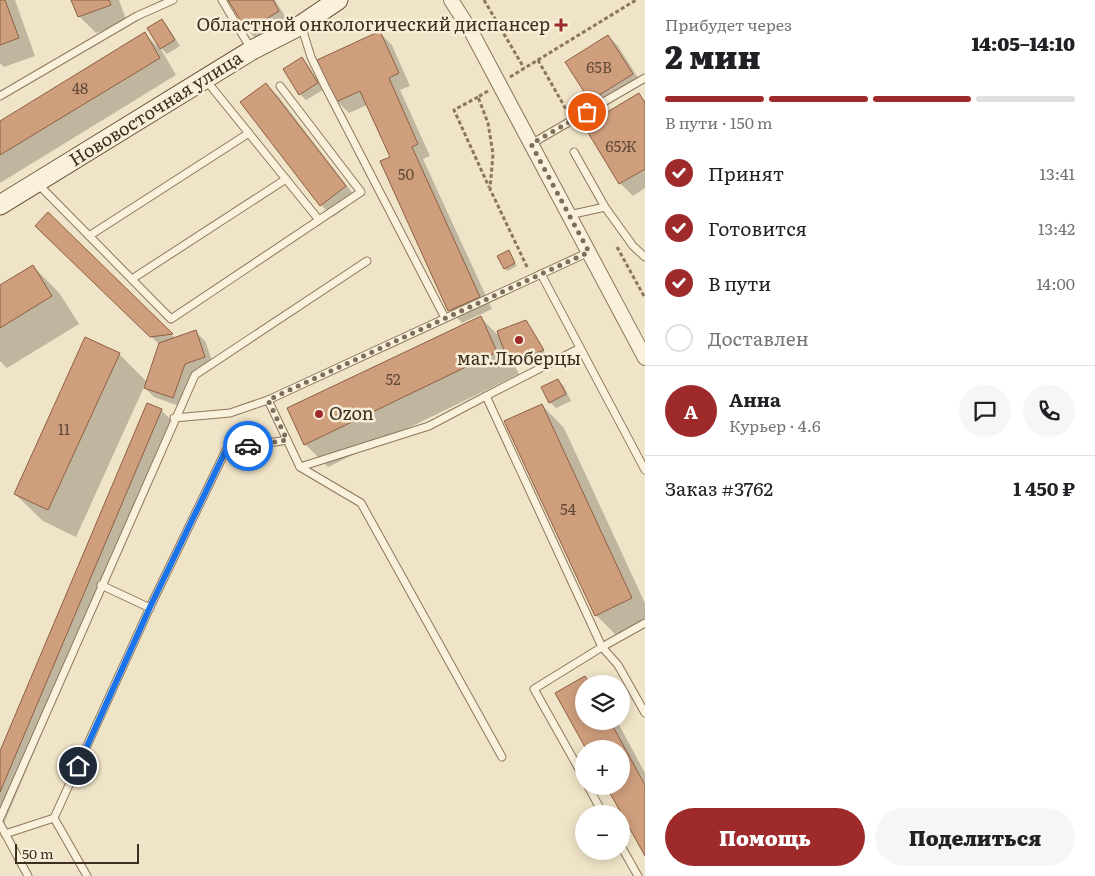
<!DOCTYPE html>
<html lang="ru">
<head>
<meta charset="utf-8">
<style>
	body { margin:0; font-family:Literata,serif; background:#f6f6f6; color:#202124; height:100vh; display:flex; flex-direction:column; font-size:19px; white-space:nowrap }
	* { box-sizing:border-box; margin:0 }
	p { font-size:16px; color:#757577 }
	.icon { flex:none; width:28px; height:28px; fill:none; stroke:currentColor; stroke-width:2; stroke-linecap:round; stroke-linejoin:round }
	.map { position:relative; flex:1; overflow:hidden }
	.panel { display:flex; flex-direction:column; background:#fff; width:450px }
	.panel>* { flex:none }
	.buttons { position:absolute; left:575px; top:675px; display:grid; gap:10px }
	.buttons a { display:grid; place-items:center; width:55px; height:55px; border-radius:50%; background:#fff; box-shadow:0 2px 12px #0003; font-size:25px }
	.scale { position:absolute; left:15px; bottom:12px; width:124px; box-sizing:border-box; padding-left:5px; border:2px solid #3d2e20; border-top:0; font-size:14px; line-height:18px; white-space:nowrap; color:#3d2e20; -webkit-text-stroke:4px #f7eed8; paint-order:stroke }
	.pin { position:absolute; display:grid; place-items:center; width:42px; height:42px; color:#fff; margin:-21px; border:2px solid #fff; border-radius:50%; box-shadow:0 1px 5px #0007 }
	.courier { position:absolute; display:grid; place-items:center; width:50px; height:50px; margin:-25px; border:4px solid #1a73e8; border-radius:50%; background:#fff; color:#222; box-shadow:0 1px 6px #0007 }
	.overview em { font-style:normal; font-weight:800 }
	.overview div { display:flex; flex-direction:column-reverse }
	.overview { display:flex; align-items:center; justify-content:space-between; height:85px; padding:0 20px }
	h1 { font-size:32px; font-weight:800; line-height:38px }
	.bar { display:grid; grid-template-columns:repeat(4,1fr); gap:8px 5px; align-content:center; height:60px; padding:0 20px }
	.bar i { height:6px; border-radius:4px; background:#e0e0e0 }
	.bar .selected { background:#9e2a2b }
	.bar p { grid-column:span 4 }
	.line { display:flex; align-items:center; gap:12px; padding:0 20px; border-top:1px solid #e0e0e0 }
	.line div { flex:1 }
	.round { display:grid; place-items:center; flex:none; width:52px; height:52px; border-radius:26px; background:#f6f6f6 }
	ol { padding:0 20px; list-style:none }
	li { display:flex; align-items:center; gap:15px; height:55px }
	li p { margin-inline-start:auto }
	li .icon { padding:5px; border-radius:50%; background:#9e2a2b; color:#fff; stroke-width:4 }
	li:last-child { color:#757577 }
	li i { width:28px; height:28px; border:2px solid #e0e0e0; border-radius:50% }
	.action { display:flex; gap:10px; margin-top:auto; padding:10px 20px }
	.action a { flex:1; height:58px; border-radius:30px; background:#9e2a2b; color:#fff; font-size:20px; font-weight:800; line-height:58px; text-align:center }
	.action a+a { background:#f6f6f6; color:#202124 }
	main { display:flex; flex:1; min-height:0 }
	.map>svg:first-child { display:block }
</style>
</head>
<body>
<main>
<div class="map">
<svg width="645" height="876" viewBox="0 0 645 876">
	<rect width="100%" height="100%" fill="#f0e4c8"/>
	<g fill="#0003">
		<path d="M0,0H15L35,56L4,67L0,63Z"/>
		<path d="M73,0H119L127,22L96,33L79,16Z"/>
		<path d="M230,0H275L288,21L257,40L248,30Z"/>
		<path d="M162,20L168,27L180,46L167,54L161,48Z"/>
		<path d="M380,33L392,45L410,86L400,90L430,156L423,159L492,309L462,323L450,310L391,158L367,105L349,113L337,101Z"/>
		<path d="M145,34L162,51L176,75L0,183V122Z"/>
		<path d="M608,36L618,46L642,84L600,110L591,101L567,62Z"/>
		<path d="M302,59L308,65L323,90L306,100L300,94Z"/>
		<path d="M265,84L278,96L357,199L333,217L321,205Z"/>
		<path d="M639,95L645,101V188L633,196L620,183L586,126Z"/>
		<path d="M48,214L176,339L196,332L205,341L214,366L194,373L182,407L154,397L144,387L76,537L43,521L15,494L119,354L147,382L160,345L37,226Z"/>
		<path d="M508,252L517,266L507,271L505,268Z"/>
		<path d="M33,266L60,294L79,324L7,368L0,361V287Z"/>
		<path d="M481,318L501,338L528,325L545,353L514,365L519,374L328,467L305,444Z"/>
		<path d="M558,380L564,386L571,401L556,408L550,402Z"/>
		<path d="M542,405L564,428L645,603V625L618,637L596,615Z"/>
		<path d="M161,410L173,422L0,833V754Z"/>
		<path d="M585,677L591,684H584V721H617L645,773V854L621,786V749H587L557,693Z"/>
	</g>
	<g fill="#cf9f7d" stroke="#8d5f41">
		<path d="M0,0H5L19,38L0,45Z"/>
		<path d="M71,0H109L111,5L78,17Z"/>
		<path d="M228,0H273L279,11L247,31Z"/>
		<path d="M162,19L175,40L160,49L147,28Z"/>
		<path d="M380,31L399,73L389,78L418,144L412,147L480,297L448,311L380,161L390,157L360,91L336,102L317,60Z"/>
		<path d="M145,32L160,58L0,155V121Z"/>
		<path d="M608,35L633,74L590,101L565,62Z"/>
		<path d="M302,57L318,83L299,95L283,69Z"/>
		<path d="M266,83L346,186L320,206L240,102Z"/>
		<path d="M639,93L645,103V169L619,184L584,126Z"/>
		<path d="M48,212L173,334L150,337L35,226Z"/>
		<path d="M509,250L515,263L504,269L497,256Z"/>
		<path d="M33,265L52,296L0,328V285Z"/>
		<path d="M481,316L497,352L304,445L287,408Z"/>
		<path d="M526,320L544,350L509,364L497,331Z"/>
		<path d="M196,330L205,357L185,364L173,398L144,388L159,343Z"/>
		<path d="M85,337L120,353L48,510L14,494Z"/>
		<path d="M558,379L566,394L549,403L541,387Z"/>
		<path d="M147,403L162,409L0,792V751Z"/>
		<path d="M542,404L632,598L595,616L504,421Z"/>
		<path d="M585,676L590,684H584V721H610L645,785V856L606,786H621V749H586L555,693Z"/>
	</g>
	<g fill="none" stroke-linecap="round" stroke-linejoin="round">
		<defs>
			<g id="service">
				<path d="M222,0L251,49"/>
				<path d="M301,25L311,57L324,84L445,318"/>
				<path d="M205,79L319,220"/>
				<path d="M0,96L137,16L173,0"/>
				<path d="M531,144L645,78"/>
				<path d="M574,152L605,207"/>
				<path d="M37,183L171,319L361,192L280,86"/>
				<path d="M569,215L605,207L633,246L645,257"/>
				<path d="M89,236L249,133"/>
				<path d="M589,252L268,400L300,467L429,426L486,396L602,647L618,665L645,713"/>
				<path d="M541,274L645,470"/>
				<path d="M132,279L286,179"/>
				<path d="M486,396L580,348"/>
				<path d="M174,418L230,413L268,400"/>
				<path d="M300,467L361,503L502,757"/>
				<path d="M101,585L150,608"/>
				<path d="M584,778L534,689L602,647L645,623"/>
				<path d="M588,786L603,814"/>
				<path d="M0,818L195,375L367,261"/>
				<path d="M0,824L28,876"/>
				<path d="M5,834L54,818"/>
				<path d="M621,846L638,876"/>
				<path d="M87,876L54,818L151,605L226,450L287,440"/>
			</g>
			<path id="minor" d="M451,0L472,33L645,358"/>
			<path id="secondary" d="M0,205L252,50L301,25L338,0"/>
		</defs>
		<use href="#service" stroke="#8d765c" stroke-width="9"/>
		<use href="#minor" stroke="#8d765c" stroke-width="16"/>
		<use href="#secondary" stroke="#6f573f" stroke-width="21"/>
		<g stroke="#8d765c" stroke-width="3" stroke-dasharray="4 2.5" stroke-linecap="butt">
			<path d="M484,0L524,68"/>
			<path d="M538,60L567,111"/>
			<path d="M510,77L636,0"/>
			<path d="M488,91L478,97L488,123L493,154L490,189L528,269"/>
			<path d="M478,97L454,110L489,187"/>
			<path d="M617,247L645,298"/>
		</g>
		<use href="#service" stroke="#faf1dc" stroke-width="7"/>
		<use href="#minor" stroke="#faf1dc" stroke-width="14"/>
		<use href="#secondary" stroke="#faf1dc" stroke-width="19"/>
	</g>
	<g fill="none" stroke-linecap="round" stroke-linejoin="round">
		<path stroke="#7c6e5b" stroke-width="5" stroke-dasharray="0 9" d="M248,446L287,440L268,400L589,252L531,144L587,112"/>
		<path stroke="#1a73e8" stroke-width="6" d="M78,766L151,605L226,450L248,446"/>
	</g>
	<g fill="#9e2a2b" stroke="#f7eed8" stroke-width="2">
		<path d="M558.5 17.5h5v5h5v5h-5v5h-5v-5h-5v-5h5z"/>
		<circle cx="519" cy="340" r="5"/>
		<circle cx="319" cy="414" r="5"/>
	</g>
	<g text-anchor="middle" stroke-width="5" stroke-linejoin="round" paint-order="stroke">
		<g font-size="15" fill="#624a37">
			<text x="599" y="73">65В</text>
			<text x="80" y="94">48</text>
			<text x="621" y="152">65Ж</text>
			<text x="406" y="180">50</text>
			<text x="393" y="385">52</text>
			<text x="64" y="435">11</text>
			<text x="568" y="515">54</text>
		</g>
		<g font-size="18" fill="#3d2e20" stroke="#f7eed8" text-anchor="end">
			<text x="550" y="31">Областной онкологический диспансер</text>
			<text x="519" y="365" text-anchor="middle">маг.Люберцы</text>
			<text x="329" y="420" text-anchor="start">Ozon</text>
		</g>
		<g font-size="18" fill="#3d2e20" stroke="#f7eed8">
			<text transform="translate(156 109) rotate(-32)" y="6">Нововосточная улица</text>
		</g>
	</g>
</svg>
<div class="buttons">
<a><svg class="icon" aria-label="layers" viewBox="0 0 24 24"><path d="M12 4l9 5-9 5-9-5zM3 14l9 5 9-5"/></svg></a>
<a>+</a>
<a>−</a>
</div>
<div class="scale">50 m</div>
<div class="pin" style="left:587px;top:112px;background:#ea580c"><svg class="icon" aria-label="bag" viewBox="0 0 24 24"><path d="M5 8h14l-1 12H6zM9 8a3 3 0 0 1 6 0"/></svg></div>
<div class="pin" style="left:78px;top:766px;background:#1f2937"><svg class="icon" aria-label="home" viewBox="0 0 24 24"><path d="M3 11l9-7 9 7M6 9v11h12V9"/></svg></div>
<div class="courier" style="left:248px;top:446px"><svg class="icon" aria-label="car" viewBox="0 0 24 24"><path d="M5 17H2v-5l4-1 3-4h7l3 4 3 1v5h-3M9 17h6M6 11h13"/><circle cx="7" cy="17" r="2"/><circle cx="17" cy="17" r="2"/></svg></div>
</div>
<section class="panel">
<div class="overview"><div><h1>2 мин</h1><p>Прибудет через</p></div><em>14:05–14:10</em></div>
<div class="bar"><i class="selected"></i><i class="selected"></i><i class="selected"></i><i></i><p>В пути · 150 m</p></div>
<ol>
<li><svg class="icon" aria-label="check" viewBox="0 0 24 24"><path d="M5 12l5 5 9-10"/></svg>Принят<p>13:41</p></li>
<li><svg class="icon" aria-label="check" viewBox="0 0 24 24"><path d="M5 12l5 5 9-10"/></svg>Готовится<p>13:42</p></li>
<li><svg class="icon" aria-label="check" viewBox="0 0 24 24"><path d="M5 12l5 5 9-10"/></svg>В пути<p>14:00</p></li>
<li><i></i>Доставлен</li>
</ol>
<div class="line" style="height:90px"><b class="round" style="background:#9e2a2b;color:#fff">А</b><div><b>Анна</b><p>Курьер · 4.6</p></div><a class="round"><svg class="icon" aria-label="chat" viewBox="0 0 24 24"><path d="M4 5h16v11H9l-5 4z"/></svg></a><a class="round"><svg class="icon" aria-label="phone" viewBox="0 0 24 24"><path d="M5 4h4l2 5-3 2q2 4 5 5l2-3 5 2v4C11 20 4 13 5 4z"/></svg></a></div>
<div class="line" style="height:65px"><div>Заказ #3762</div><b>1 450 ₽</b></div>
<div class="action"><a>Помощь</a><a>Поделиться</a></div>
</section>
</main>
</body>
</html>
